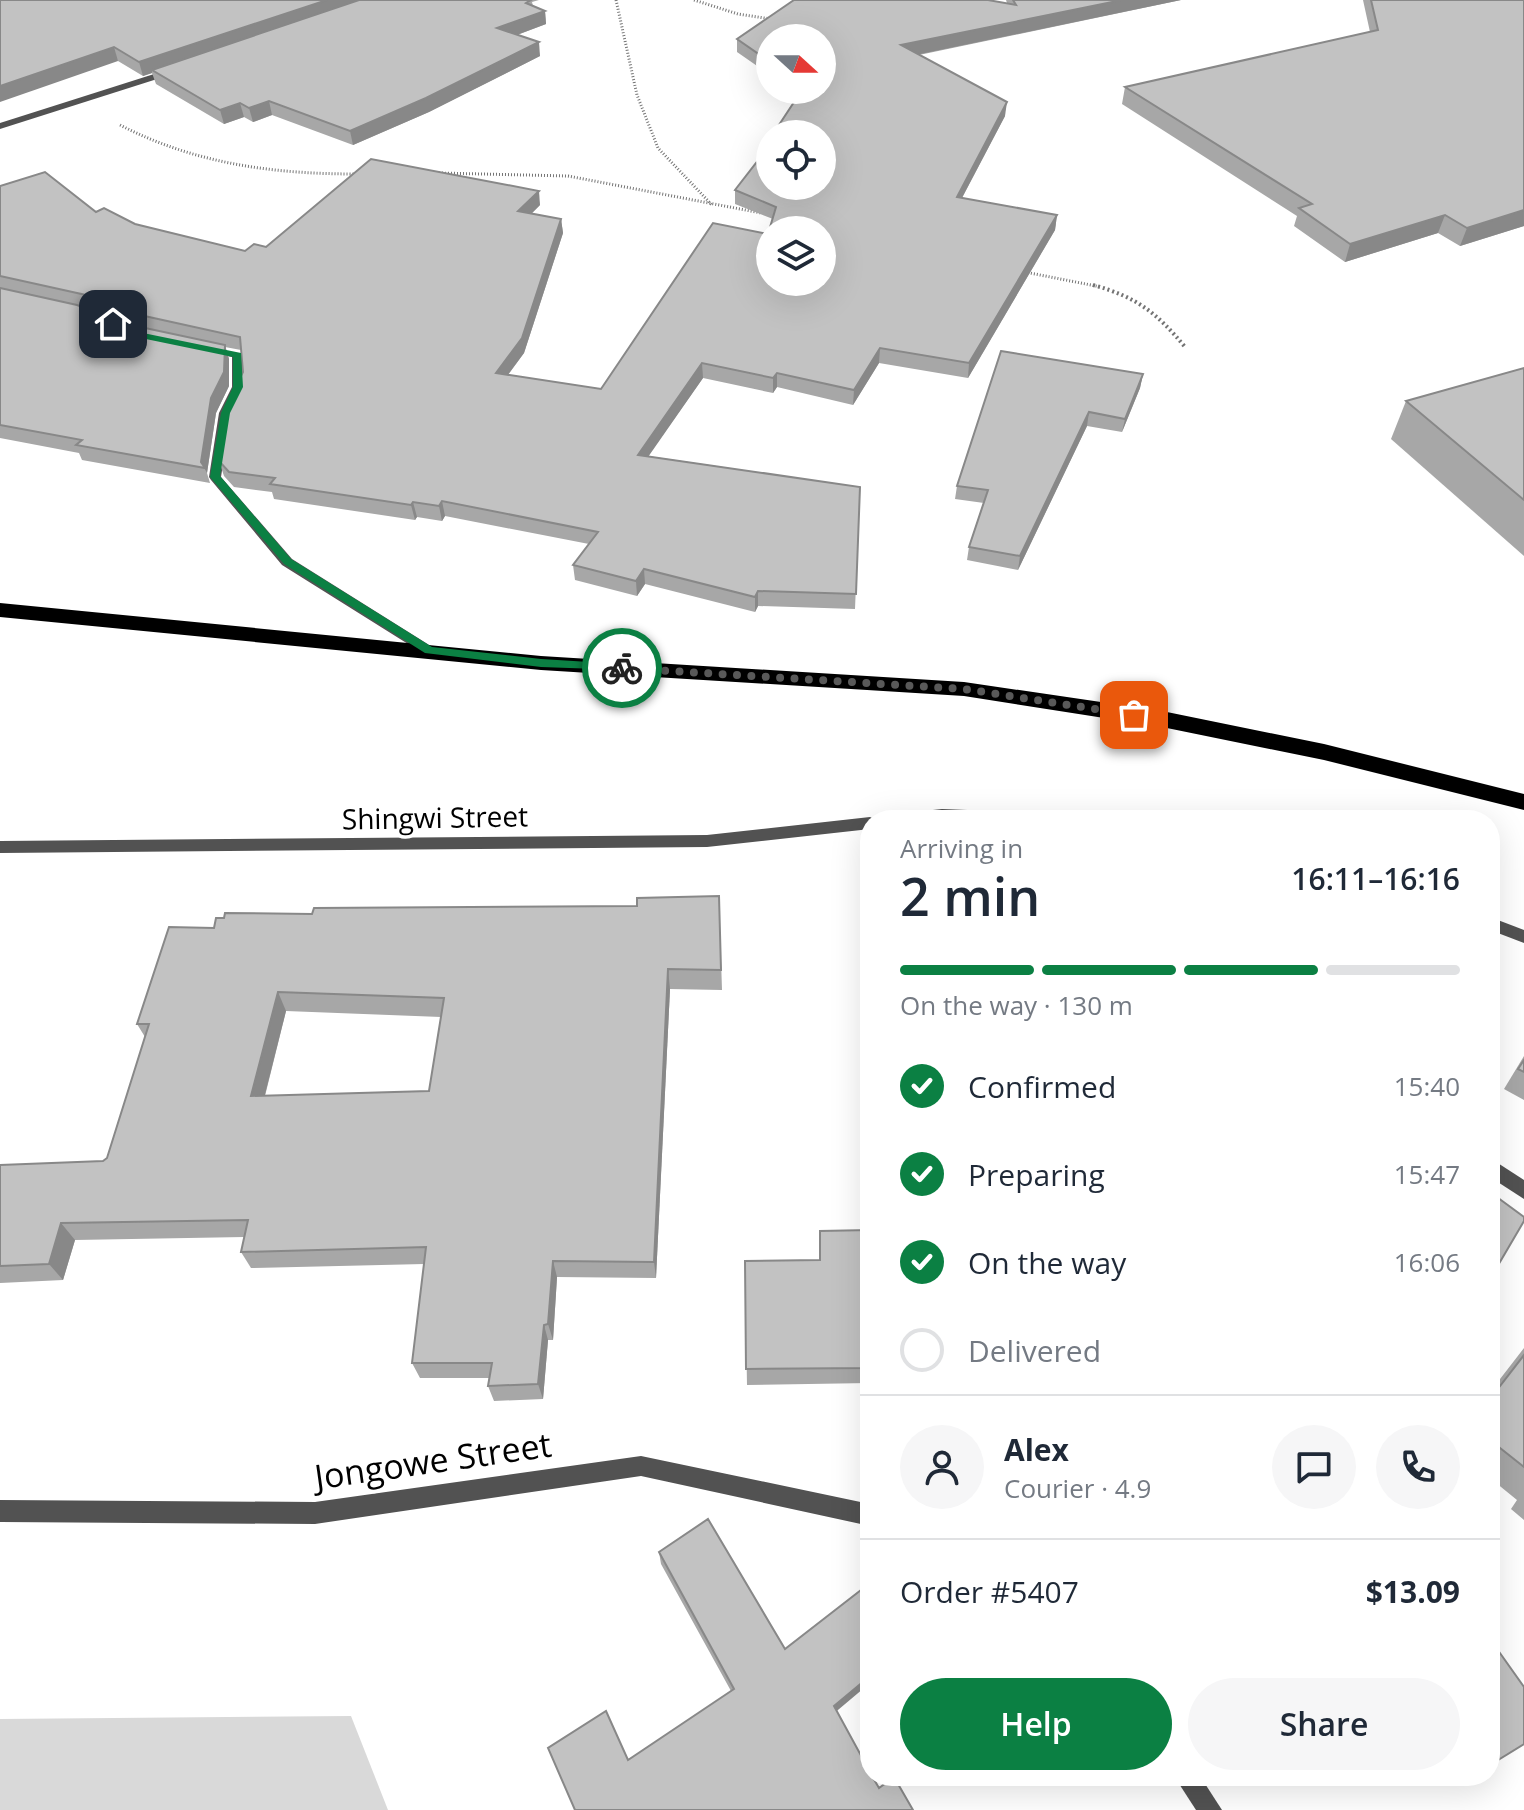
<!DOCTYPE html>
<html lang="en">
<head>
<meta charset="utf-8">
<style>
	body { margin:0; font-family:"Open Sans",sans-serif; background:#f6f6f7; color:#1f2937; height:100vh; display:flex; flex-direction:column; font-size:30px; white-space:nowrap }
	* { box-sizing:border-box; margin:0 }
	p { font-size:26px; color:#747a83 }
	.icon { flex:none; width:44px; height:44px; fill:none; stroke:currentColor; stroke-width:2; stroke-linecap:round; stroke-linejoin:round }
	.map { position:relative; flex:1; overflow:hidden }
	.details { position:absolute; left:860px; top:810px; width:640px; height:976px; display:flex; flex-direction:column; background:#fff; border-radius:32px; box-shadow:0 8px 32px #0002 }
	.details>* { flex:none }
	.needle { width:52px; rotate:111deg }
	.buttons { position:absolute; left:756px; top:24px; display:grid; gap:16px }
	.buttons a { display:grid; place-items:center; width:80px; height:80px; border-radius:50%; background:#fff; box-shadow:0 8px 32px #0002; font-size:40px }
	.pin { position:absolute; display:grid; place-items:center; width:68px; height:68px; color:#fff; margin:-34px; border-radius:16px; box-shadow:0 4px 12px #0006 }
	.courier { position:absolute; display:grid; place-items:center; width:80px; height:80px; margin:-40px; border:6px solid #0b8043; border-radius:50%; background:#fff; color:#222; box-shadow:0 2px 10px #0007 }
	.head em { font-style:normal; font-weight:600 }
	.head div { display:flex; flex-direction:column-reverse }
	.head { display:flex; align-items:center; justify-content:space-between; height:136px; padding:0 40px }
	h1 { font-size:52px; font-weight:600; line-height:60px }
	.bar { display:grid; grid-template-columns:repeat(4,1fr); gap:12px 8px; align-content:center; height:96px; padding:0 40px }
	.bar i { height:10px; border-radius:6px; background:#e0e1e3 }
	.bar .active { background:#0b8043 }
	.bar p { grid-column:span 4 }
	.line { display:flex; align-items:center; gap:20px; padding:0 40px; border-top:2px solid #e0e1e3 }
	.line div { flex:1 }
	.round { display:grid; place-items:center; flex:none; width:84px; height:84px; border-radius:42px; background:#f6f6f7 }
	ol { padding:0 40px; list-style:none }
	li { display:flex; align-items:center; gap:24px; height:88px }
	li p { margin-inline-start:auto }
	li .icon { padding:8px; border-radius:50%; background:#0b8043; color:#fff; stroke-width:4 }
	li:last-child { color:#747a83 }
	li i { width:44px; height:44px; border:4px solid #e0e1e3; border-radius:50% }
	.primary-button { display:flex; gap:16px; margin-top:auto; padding:16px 40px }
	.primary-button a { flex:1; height:92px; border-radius:48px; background:#0b8043; color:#fff; font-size:32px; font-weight:600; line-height:92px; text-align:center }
	.primary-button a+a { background:#f6f6f7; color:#1f2937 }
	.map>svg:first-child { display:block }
</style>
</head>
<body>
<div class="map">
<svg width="1524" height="1810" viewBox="0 0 1524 1810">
	<rect width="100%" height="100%" fill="#fff"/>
	<path fill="#d9d9d9" d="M351,1716L388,1810H0V1719Z"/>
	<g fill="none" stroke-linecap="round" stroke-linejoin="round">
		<g stroke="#747474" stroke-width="3" stroke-dasharray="1 2" stroke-linecap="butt">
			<path d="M616,0L637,95L658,148L712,205"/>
			<path d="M694,0L738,14L771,19"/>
			<path d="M120,125C196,164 273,174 357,174"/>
			<path d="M439,173L568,176L761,213"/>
			<path d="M1025,272L1101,287"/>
		</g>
		<path stroke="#747474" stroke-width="4" stroke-dasharray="2 3" stroke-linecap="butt" d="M1093,285C1137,297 1157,313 1185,347"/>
		<path fill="#525252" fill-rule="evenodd" d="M1490,1158L1524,1180V1199L1490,1177Z"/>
		<g fill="#525252" fill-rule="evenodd">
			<path d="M173,68L176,69V73L0,129V123Z"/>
			<path d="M206,346L244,355V387L231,413L221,477L292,559L434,648L436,651L434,654H424L282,565L211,480L209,477L219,413L232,387V357L202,351L200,349Z"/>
			<path d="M942,809L1073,814L1081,820H888L896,814Z"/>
			<path d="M870,817L876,820H870V829L707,847L0,853V841L707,835Z"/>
			<path d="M1490,917L1524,930V943L1490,930Z"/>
			<path d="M641,1456L870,1504V1526L641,1476L315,1524L0,1522V1500L315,1502Z"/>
			<path d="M1174,1776H1200L1222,1810H1196Z"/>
		</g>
		<path fill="#000" fill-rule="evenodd" d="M0,603L541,656L964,682L1162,711L1324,744L1524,794V810L1324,760L1162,727L964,696L541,670L0,617Z"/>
	</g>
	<g fill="#a7a7a7" fill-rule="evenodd">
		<path d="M0,0H539L532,2L533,6L545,11L546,24L517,35L540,56L429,112L353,145L272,115L253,122L244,117L224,124L156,84L152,73L143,76L118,61Z"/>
		<path d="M1006,0H1181L919,55L1005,116L962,198L1057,215L1055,230L968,378L879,363L853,405L777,387L773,393L703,378L648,456L860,487L855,609L758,606L755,612L645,584L637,596L575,580L573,565L589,544L445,516L442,521L417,517L415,520L274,499L272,492L234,487L224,476L219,461L243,372L241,350L225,347L229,359V386L216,413L207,473L210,483L82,460L79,453L0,438V186L135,224L245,251L540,205L531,214L561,219L563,233L524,353L508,375L601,389L768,234L773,219L735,204V190L770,186L799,95L791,90H822L770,38V75L737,52V39L1007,3ZM80,307L91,309L140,327L131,325Z"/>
		<path d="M1363,0H1524V226L1460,246L1438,233L1345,262L1294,226L1297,216L1122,104L1125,87L1370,32Z"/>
		<path d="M1524,368V556L1391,439L1406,401Z"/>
		<path d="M1143,374L1140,388L1122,432L1087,426L1018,570L967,560L969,547L984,503L955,499L957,486Z"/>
		<path d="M719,896L722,990L670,989L656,1278L557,1277L553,1340H548L543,1399L494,1401L488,1386L489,1378H420L412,1363L424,1264L251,1268L241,1252L244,1237L75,1240L63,1280L0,1283V1165L103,1161L107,1158L145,1037L137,1024L214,928L312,914L637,906ZM286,1011L441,1017L429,1091L265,1096Z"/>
		<path d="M1524,1056V1100L1504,1089Z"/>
		<path d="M870,1230V1383L747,1385L745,1261L819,1260L820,1231Z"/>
		<path d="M1524,1348V1520L1511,1509L1517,1500L1490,1478V1392Z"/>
		<path d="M659,1552L785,1649L837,1711L879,1788L913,1810H575L628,1760L731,1691L661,1564Z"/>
	</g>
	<g fill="#888">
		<path d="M327,0H370L152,70V73L143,76L139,62Z"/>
		<path d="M1122,0H1181L901,58V45Z"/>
		<path d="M545,11L546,24L498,42L497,28Z"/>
		<path d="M539,42L540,56L429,112L353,145L350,131Z"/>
		<path d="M114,47L118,61L0,102V86Z"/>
		<path d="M269,101L272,115L253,122L249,108Z"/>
		<path d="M1007,102L1005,116L955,211L957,197Z"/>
		<path d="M240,103L244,117L224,124L220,110Z"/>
		<path d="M539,191L540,205L520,225L518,211Z"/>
		<path d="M1524,210V226L1460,246L1467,228Z"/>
		<path d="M1057,215L1055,230L968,378L969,363Z"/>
		<path d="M1445,215L1438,233L1345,262L1350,244Z"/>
		<path d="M561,219L563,233L524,353L498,388L496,373Z"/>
		<path d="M225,345L229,359V386L216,413L207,473L201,462L211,398Z"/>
		<path d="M880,348L879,363L853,405L854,390Z"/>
		<path d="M702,363L703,378L639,470L638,455Z"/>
		<path d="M777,373V387L773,393V378Z"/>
		<path d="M1143,374L1140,388L1122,432L1125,419Z"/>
		<path d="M1089,412L1087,426L1018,570L1020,556Z"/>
		<path d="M442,501L445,516L442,521L439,506Z"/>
		<path d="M413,502L417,517L415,520L411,505Z"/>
		<path d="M644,569L645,584L637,596L636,581Z"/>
		<path d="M758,591V606L755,612V597Z"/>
		<path d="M668,969L670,989L656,1278L654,1262Z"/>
		<path d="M278,992L286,1011L260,1114L251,1096Z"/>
		<path d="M61,1223L75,1240L63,1280L49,1264Z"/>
		<path d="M553,1261L557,1277L553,1340L548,1324Z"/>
		<path d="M544,1325L548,1340L543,1399L538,1384Z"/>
		<path d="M870,1676V1683L832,1715L834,1706Z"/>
	</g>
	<g fill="#c2c2c2" stroke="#888" stroke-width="2" fill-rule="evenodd">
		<path d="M0,0H327L139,62L114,47L0,86Z"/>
		<path d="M359,0H531L526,3L545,11L497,28L539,42L426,98L350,131L269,101L249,108L240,103L220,110L152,70Z"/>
		<path d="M794,0H988L1016,5L1013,0H1122L901,45L1007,102L957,197L1057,215L969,363L880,348L854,390L777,373L773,378L702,363L638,455L860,487L856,594L758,591L755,597L644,569L636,581L573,565L598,532L442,501L439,506L413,502L411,505L270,484L275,478L229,472L219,461L229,399L243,372L240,337L140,315L86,295L0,276V186L45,172L96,212L104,208L135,224L245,251L254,244L266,247L371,159L539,191L518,211L561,219L522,338L496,373L601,389L713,223L768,234L776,207L735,190L770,145V186H822V134H773L802,90H822V38H770V62L737,39ZM770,230H822V282H770Z"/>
		<path d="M1371,0H1524V210L1467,228L1445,215L1350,244L1299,208L1312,204L1125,87L1378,30Z"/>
		<path d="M0,288L77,305L131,325L225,345L224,372L211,398L201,462L205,468L76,445L82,440L0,425Z"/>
		<path d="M1001,351L1143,374L1125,419L1089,412L1020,556L969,547L988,490L957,486Z"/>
		<path d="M1524,368V500L1406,401Z"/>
		<path d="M719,896L721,970L668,969L654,1262L553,1261L548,1324L544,1325L538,1384L488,1386L492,1363H412L426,1247L241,1252L248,1220L61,1223L49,1264L0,1266V1165L103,1161L107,1158L149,1024H137L169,927L214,928L216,918H224L225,913L312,914L314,908L637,906V898ZM278,992L444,998L429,1091L251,1096Z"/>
		<path d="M1524,1060V1072L1518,1069Z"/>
		<path d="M1490,1192L1524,1217V1221L1490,1279Z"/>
		<path d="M870,1230V1368L746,1369L745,1261L820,1260V1231Z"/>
		<path d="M1524,1355V1467L1490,1440V1399Z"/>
		<path d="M708,1519L785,1649L870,1583V1676L834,1706L870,1772V1776H872L879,1788L894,1777L913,1810H575L548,1748L606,1711L628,1760L734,1689L659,1552Z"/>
		<path d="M1490,1639L1524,1687V1744L1490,1765Z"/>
	</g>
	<path fill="#0b8043" d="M113,322L143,333L241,353L243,387L230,413L220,476L291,559L432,647L541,659L622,664L626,665V670L541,667L425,653L284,564L210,477L221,413L233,387V357L141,338L110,326Z"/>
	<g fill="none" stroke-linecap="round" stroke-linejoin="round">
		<path stroke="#595959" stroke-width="8" stroke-dasharray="0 14.4" d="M622,668L964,689L1134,715"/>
	</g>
	<g text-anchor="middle" stroke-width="7" stroke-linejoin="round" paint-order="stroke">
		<g font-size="28" fill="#000" stroke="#fff">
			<text transform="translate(435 818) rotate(-1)" y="10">Shingwi Street</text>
		</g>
		<g font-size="34" fill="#000" stroke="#fff">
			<text transform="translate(433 1461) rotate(-8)" y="12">Jongowe Street</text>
		</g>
	</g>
</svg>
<div class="buttons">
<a><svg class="needle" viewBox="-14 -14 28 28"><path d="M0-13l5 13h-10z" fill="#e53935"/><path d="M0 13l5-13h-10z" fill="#747a83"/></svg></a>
<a><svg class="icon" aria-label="locate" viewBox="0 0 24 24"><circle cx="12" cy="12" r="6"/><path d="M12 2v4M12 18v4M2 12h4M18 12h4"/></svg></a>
<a><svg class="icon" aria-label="layers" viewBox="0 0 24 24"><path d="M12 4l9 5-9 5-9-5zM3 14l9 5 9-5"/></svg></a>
</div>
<div class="pin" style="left:1134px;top:715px;background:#ea580c"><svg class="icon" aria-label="bag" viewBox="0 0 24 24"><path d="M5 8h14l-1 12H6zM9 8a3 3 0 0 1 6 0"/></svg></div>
<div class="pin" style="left:113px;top:324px;background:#1f2937"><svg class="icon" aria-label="home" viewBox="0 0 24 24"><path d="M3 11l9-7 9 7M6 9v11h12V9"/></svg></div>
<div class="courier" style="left:622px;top:668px"><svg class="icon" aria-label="bike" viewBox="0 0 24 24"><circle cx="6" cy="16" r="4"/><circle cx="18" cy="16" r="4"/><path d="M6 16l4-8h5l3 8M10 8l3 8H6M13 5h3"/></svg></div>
<section class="details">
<div class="head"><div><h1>2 min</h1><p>Arriving in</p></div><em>16:11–16:16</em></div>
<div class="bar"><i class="active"></i><i class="active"></i><i class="active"></i><i></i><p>On the way · 130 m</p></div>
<ol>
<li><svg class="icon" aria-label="check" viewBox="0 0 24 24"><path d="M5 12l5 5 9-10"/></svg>Confirmed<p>15:40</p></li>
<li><svg class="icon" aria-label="check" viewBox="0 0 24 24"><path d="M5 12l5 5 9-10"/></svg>Preparing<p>15:47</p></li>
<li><svg class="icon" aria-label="check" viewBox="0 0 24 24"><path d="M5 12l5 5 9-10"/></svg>On the way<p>16:06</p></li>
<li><i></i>Delivered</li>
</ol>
<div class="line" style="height:144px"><a class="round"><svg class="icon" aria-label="person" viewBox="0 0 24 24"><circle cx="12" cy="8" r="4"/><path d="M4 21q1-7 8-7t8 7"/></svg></a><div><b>Alex</b><p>Courier · 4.9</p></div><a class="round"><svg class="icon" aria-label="chat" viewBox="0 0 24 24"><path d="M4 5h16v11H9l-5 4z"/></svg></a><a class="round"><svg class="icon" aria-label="phone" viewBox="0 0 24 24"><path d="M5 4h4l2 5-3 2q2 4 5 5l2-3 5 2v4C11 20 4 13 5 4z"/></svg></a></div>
<div class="line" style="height:104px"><div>Order #5407</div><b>$13.09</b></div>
<div class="primary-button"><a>Help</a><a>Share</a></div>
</section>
</div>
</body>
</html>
